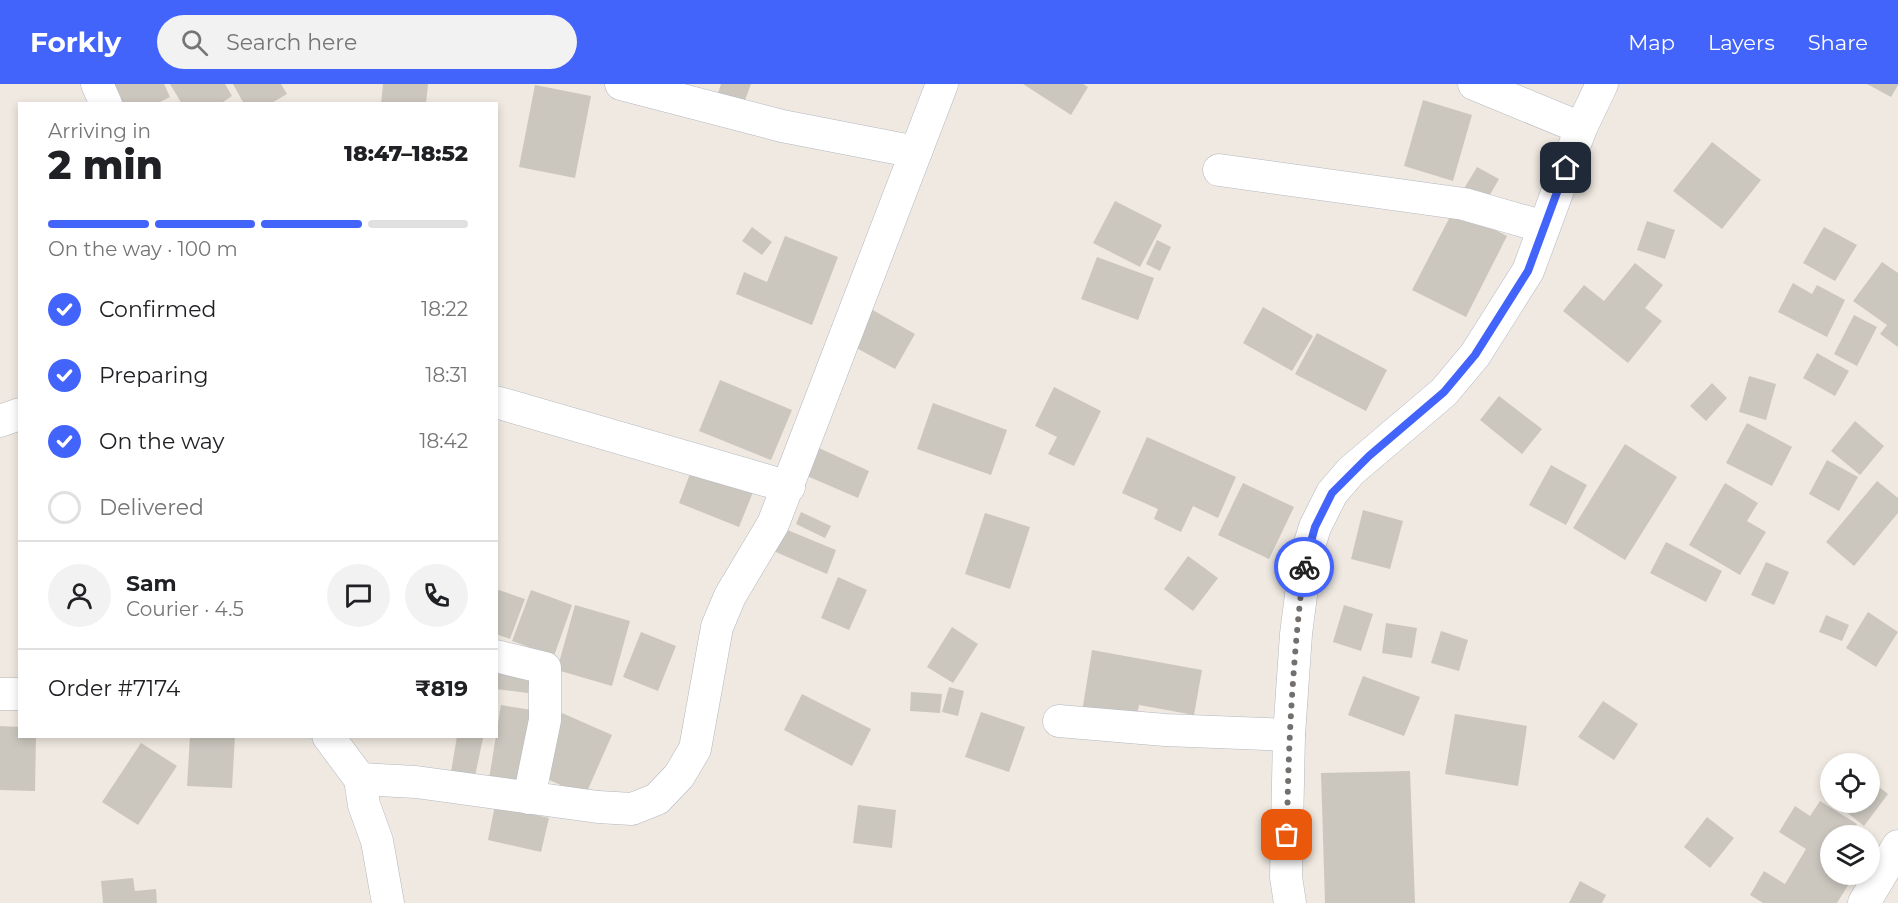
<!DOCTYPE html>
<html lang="en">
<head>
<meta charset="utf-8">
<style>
	body { margin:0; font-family:Montserrat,sans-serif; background:#f2f2f2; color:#202124; height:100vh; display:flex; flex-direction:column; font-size:22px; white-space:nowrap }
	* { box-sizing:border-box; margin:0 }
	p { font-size:20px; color:#757577 }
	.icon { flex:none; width:33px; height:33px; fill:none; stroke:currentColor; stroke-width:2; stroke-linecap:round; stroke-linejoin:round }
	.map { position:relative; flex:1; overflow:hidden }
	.drawer { position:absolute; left:18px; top:18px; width:480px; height:636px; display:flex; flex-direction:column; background:#fff; border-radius:0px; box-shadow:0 3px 9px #0003 }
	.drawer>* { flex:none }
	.buttons { position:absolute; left:1820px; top:669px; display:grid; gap:12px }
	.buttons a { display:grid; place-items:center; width:60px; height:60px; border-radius:50%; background:#fff; box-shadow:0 3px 9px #0003; font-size:30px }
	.pin { position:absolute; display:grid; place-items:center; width:51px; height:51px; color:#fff; margin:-26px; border-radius:12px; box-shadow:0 3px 9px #0006 }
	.courier { position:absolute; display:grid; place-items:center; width:60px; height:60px; margin:-30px; border:4px solid #4264fb; border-radius:50%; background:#fff; color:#222; box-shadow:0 2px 8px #0007 }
	.headline em { font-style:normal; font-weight:800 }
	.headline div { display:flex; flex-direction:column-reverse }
	.headline { display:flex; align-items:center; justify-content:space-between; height:102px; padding:0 30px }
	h1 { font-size:39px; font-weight:800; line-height:45px }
	.bar { display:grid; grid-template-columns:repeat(4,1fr); gap:9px 6px; align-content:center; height:72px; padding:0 30px }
	.bar i { height:8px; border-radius:4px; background:#e0e0e0 }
	.bar .selected { background:#4264fb }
	.bar p { grid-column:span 4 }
	.line { display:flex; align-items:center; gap:15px; padding:0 30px; border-top:2px solid #e0e0e0 }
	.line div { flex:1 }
	.round { display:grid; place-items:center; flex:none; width:63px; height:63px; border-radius:32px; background:#f2f2f2 }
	ol { padding:0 30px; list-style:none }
	li { display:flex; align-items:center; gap:18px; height:66px }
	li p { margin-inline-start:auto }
	li .icon { padding:6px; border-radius:50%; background:#4264fb; color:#fff; stroke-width:4 }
	li:last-child { color:#757577 }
	li i { width:33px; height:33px; border:3px solid #e0e0e0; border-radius:50% }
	header { display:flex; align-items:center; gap:36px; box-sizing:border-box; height:84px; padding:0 30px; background:#4264fb; color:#fff }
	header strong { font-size:28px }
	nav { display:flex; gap:33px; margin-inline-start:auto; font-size:21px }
	.search { width:420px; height:54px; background:#f2f2f2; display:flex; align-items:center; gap:15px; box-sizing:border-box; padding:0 21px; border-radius:33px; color:#757577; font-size:22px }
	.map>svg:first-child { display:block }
</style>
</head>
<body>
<header>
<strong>Forkly</strong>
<div class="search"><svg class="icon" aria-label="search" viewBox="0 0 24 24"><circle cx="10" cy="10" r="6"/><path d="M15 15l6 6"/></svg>Search here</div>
<nav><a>Map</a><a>Layers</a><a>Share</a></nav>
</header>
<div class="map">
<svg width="1898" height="819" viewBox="0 0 1898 819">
	<rect width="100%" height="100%" fill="#efe9e1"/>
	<g fill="#cbc7bf">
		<path d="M103,0H164L170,13L156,20H112Z"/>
		<path d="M170,0H225L232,12L220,20H182Z"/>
		<path d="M233,0H281L287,10L270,20H244Z"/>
		<path d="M383,0H428L426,20H381Z"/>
		<path d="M721,0H751L744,19L718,9Z"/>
		<path d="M1023,0H1083L1088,3L1071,31Z"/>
		<path d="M1867,0H1898V1L1891,13Z"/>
		<path d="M535,1L591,12L575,94L519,83Z"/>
		<path d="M1423,16L1472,31L1453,97L1404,82Z"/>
		<path d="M1712,58L1761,96L1722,145L1673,107Z"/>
		<path d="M1477,83L1499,95L1484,121L1462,108Z"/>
		<path d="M1115,117L1162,141L1140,183L1093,159Z"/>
		<path d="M1454,125L1507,152L1466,233L1412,206Z"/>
		<path d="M1647,137L1675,146L1665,175L1637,166Z"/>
		<path d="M752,143L772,158L762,171L742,157Z"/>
		<path d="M1824,143L1857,161L1835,197L1803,179Z"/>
		<path d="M785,152L838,173L812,241L736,210L744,188L767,198Z"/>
		<path d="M1157,156L1171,163L1160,187L1146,180Z"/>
		<path d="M1097,173L1154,194L1138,236L1081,215Z"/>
		<path d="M1882,178L1898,189V263L1880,250L1887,241L1853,217Z"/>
		<path d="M1635,179L1663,201L1645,224L1662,237L1628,279L1563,227L1584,201L1604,217Z"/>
		<path d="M1793,199L1812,210L1817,201L1845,216L1827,253L1778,228Z"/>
		<path d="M1263,223L1313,252L1292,287L1243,259Z"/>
		<path d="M871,225L915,250L895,285L851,261Z"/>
		<path d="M1854,231L1877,243L1857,282L1834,270Z"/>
		<path d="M1317,249L1387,286L1366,327L1295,290Z"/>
		<path d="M1817,269L1849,287L1835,312L1803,294Z"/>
		<path d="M1749,292L1776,300L1766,336L1739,328Z"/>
		<path d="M720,296L792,326L771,376L699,347Z"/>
		<path d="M1712,299L1727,314L1706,337L1690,322Z"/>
		<path d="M1054,303L1101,327L1074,382L1048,370L1057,353L1035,342Z"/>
		<path d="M1499,312L1542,345L1522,370L1480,336Z"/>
		<path d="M933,319L1007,346L991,391L917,365Z"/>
		<path d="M1855,337L1884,362L1860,391L1831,367Z"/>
		<path d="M1747,339L1792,363L1772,402L1726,379Z"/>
		<path d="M1147,353L1236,393L1218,434L1193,422L1181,448L1154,435L1158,425L1122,409Z"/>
		<path d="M1625,360L1677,393L1625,476L1573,444Z"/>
		<path d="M819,364L869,387L858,414L807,392Z"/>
		<path d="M1827,376L1858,393L1839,427L1809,410Z"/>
		<path d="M694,379L755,403L739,443L679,419Z"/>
		<path d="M1551,381L1587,401L1566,441L1529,421Z"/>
		<path d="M1877,397L1898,414V429L1854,482L1826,458Z"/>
		<path d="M1243,399L1294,423L1269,475L1218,451Z"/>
		<path d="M1725,399L1758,419L1747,437L1766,448L1740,491L1689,461Z"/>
		<path d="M1363,426L1403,437L1390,485L1351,475Z"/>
		<path d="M801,428L831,442L825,454L796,440Z"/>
		<path d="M985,429L1030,443L1010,505L965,490Z"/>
		<path d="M780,443L836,466L827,490L771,466Z"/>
		<path d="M1666,458L1722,487L1706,518L1650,489Z"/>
		<path d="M1188,472L1218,494L1193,527L1164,505Z"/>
		<path d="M1766,478L1789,488L1774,521L1751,511Z"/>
		<path d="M838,493L867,506L849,546L821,534Z"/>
		<path d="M496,505L525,515L510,555L496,550Z"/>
		<path d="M531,506L572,521L554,572L512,557Z"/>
		<path d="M575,521L630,537L612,602L557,586Z"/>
		<path d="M1344,521L1373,530L1361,567L1333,558Z"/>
		<path d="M1868,528L1898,548L1876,583L1846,564Z"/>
		<path d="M1826,531L1849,541L1842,557L1819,548Z"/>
		<path d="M1386,539L1417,544L1412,574L1382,569Z"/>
		<path d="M952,543L978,560L953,599L927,583Z"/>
		<path d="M1441,547L1468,556L1459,587L1431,579Z"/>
		<path d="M641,548L676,562L658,607L623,593Z"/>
		<path d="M1092,566L1202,586L1194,631L1139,621L1136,637L1082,628Z"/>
		<path d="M496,586L530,590L528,609L496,605Z"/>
		<path d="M1363,592L1420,613L1404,652L1348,631Z"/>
		<path d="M949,603L964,607L958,632L942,628Z"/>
		<path d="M911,608L942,610L940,629L910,627Z"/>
		<path d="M802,610L871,645L852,682L784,646Z"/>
		<path d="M1603,617L1638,640L1614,676L1578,653Z"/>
		<path d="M501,621L538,627L526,700L489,695Z"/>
		<path d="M981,628L1025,643L1009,688L965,673Z"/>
		<path d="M562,629L612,651L585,712L536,690Z"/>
		<path d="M1455,630L1527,642L1518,702L1445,690Z"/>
		<path d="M0,642L20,643V652H36L35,707L0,706Z"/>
		<path d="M190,652H235L232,704L187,702Z"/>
		<path d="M457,652L483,654L475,692L451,688Z"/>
		<path d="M141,659L177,682L138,741L102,718Z"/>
		<path d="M1410,687L1415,819H1325L1321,689Z"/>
		<path d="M1869,695L1888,710L1864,742L1834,718H1869Z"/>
		<path d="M1820,717L1857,740L1850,752H1830V790H1855L1837,819H1763L1750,811L1764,787L1785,800L1806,765L1779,748L1795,722L1810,732Z"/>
		<path d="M495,721L549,734L541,768L488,756Z"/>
		<path d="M858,721L896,726L892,764L853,759Z"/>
		<path d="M1707,733L1734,754L1710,784L1684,763Z"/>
		<path d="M133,794L135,807L156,805L157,819H103L101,797Z"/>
		<path d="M1580,797L1606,811L1602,819H1569Z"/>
	</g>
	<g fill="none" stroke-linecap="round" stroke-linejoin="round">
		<defs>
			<g id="minor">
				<path d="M97,0L106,20"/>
				<path d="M621,0L782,42L916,68"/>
				<path d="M1474,0L1581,44"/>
				<path d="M1219,86L1464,120L1544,143"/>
				<path d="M496,318L789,403"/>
				<path d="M0,337L20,330"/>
				<path d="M496,572L545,584V636L529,714"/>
				<path d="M0,610H20"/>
				<path d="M1059,637L1165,646L1289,651"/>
				<path d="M328,652L360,695L364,721L377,757L388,819"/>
				<path d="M360,695L416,698L598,723L632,725L657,715L679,692L695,665L717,543L730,512L773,440L942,0"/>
				<path d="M1290,819L1286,793L1289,651L1296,550L1306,472L1315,443L1332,409L1351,387L1444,308L1475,271L1528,187L1581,44L1602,0"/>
				<path d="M1864,819L1898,762"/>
			</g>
		</defs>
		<use href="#minor" stroke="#b4b7c1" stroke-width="33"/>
		<use href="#minor" stroke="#fff" stroke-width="32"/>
	</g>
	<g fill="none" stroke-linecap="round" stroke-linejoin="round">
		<path stroke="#726f6d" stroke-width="6" stroke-dasharray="0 10.8" d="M1287,751C1288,661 1293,572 1304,483"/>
		<path stroke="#4264fb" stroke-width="8" d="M1304,483L1315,443L1332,409L1369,372L1444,308L1475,271L1528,187L1566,84"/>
	</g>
</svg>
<div class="buttons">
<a><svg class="icon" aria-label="locate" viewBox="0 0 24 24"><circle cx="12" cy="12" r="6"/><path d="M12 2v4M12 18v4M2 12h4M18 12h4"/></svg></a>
<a><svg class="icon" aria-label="layers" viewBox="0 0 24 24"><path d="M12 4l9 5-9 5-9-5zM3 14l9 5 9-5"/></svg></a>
</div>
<div class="pin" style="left:1287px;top:751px;background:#ea580c"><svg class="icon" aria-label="bag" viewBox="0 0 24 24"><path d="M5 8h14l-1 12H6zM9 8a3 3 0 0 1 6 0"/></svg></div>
<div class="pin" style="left:1566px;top:84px;background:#1f2937"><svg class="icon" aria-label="home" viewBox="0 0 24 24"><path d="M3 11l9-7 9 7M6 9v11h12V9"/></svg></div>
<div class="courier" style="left:1304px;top:483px"><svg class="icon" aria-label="bike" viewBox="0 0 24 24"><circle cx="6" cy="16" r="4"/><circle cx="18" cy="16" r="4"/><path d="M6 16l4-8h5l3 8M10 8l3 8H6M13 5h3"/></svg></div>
<section class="drawer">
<div class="headline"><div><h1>2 min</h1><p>Arriving in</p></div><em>18:47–18:52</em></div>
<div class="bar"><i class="selected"></i><i class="selected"></i><i class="selected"></i><i></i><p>On the way · 100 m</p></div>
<ol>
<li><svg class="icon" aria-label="check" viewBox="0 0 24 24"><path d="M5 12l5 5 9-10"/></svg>Confirmed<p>18:22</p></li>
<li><svg class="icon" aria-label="check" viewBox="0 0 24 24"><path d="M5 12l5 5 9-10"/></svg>Preparing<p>18:31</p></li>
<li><svg class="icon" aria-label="check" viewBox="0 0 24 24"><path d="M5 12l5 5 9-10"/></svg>On the way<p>18:42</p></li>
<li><i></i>Delivered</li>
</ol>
<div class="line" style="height:108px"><a class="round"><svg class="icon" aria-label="person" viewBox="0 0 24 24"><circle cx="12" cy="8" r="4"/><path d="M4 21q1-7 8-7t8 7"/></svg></a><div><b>Sam</b><p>Courier · 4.5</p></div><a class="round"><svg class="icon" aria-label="chat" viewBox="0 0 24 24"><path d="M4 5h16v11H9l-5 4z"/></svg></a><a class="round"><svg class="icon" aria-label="phone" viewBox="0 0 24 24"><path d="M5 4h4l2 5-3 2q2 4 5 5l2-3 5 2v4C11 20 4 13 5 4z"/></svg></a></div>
<div class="line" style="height:78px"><div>Order #7174</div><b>₹819</b></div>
</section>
</div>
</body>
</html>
